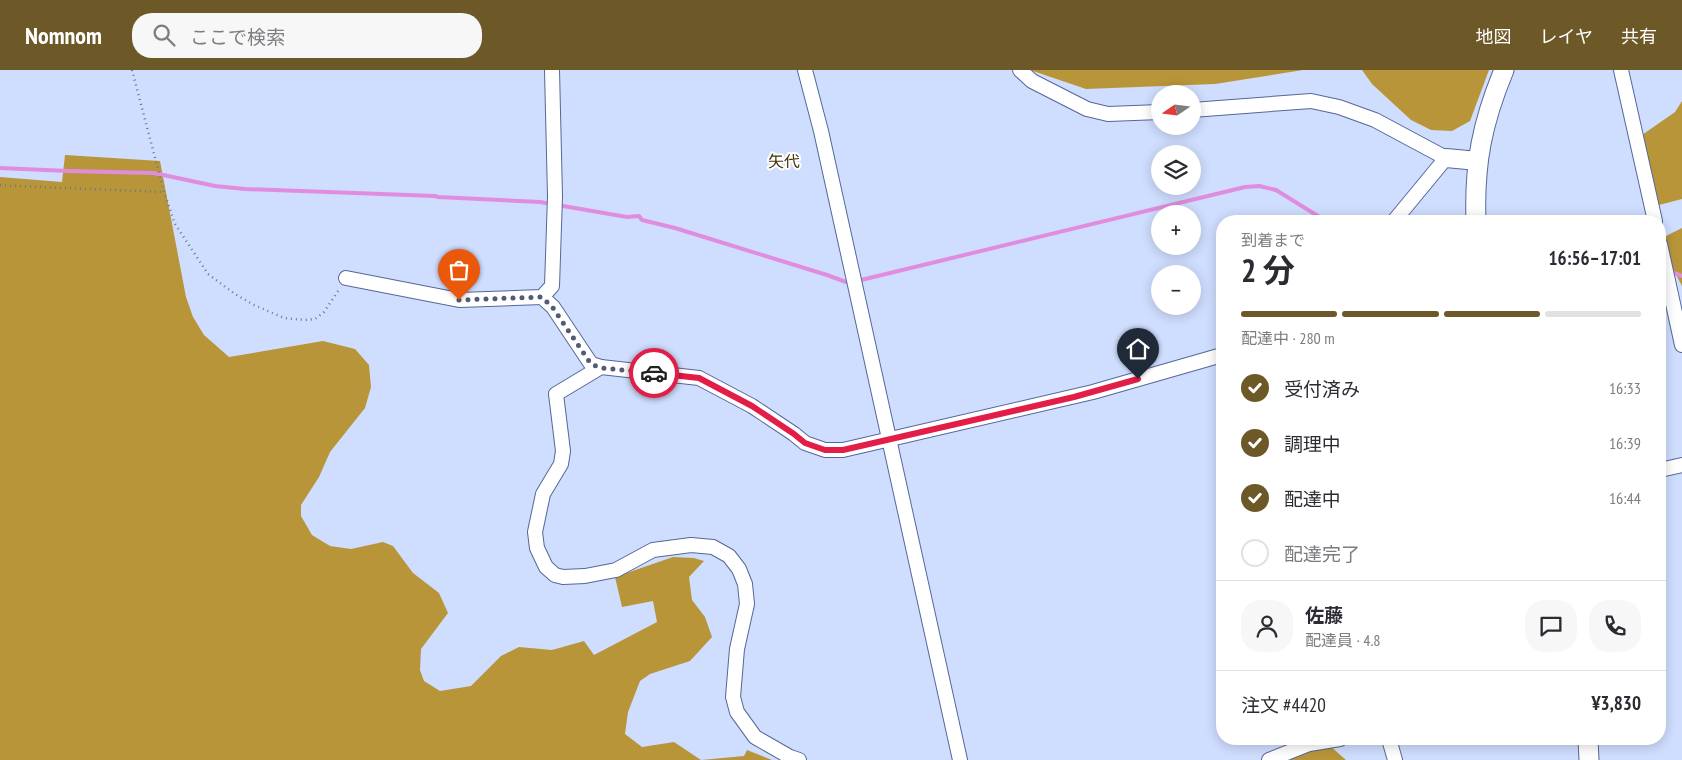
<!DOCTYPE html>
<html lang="ja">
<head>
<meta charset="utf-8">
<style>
	body { margin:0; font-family:"PT Sans Narrow","Noto Sans JP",sans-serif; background:#f7f7f7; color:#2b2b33; height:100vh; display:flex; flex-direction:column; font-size:19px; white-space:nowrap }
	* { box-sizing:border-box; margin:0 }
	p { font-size:16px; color:#7c7c81 }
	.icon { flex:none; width:28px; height:28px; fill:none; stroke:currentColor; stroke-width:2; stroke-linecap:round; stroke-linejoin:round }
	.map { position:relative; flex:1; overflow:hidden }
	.drawer { position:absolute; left:1216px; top:145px; width:450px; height:530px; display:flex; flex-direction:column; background:#fff; border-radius:20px; box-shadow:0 2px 12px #0003 }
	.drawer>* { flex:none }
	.needle { width:32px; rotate:256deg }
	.controls { position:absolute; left:1151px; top:15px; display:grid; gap:10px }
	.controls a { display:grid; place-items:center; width:50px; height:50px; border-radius:50%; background:#fff; box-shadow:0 2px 12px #0003; font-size:25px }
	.pin { position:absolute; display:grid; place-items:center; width:42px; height:42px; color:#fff; margin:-51px -21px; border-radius:50% 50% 50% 0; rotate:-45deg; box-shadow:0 0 5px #0007 }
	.pin .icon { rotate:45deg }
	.courier { position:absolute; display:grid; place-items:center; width:50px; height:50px; margin:-25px; border:4px solid #e11d48; border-radius:50%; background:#fff; color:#222; box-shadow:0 1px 6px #0007 }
	.head em { font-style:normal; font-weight:700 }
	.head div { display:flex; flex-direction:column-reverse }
	.head { display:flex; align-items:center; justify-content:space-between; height:85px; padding:0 25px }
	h1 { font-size:32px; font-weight:700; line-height:38px }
	.bar { display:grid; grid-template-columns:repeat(4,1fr); gap:8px 5px; align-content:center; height:60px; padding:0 25px }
	.bar i { height:6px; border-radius:4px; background:#e1e1e2 }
	.bar .current { background:#6d5928 }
	.bar p { grid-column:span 4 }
	.line { display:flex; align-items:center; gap:12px; padding:0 25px; border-top:1px solid #e1e1e2 }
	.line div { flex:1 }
	.round { display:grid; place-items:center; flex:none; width:52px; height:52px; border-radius:20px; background:#f7f7f7 }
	ol { padding:0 25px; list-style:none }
	li { display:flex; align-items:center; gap:15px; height:55px }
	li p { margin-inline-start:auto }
	li .icon { padding:5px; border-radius:50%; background:#6d5928; color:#fff; stroke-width:4 }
	li:last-child { color:#7c7c81 }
	li i { width:28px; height:28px; border:2px solid #e1e1e2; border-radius:50% }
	header { display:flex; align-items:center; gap:30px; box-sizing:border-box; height:70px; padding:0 25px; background:#6d5928; color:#fff }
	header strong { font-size:24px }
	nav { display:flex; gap:28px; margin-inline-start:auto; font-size:18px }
	.search { width:350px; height:45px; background:#f7f7f7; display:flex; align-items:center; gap:12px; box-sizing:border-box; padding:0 18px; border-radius:20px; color:#7c7c81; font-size:19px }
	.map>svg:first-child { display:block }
</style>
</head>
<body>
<header>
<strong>Nomnom</strong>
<div class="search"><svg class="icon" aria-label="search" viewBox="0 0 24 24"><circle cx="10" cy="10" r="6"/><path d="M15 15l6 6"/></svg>ここで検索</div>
<nav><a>地図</a><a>レイヤ</a><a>共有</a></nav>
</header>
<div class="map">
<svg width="1682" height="690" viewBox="0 0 1682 690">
	<rect width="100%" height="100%" fill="#cfddfe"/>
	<g fill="#b99539">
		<path d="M1030,0H1303L1215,14L1086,19Z"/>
		<path d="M1362,0H1489L1470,51L1452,61L1431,60L1411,50L1372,14Z"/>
		<path d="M1682,31V129L1655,136L1642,65L1675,42Z"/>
		<path d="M65,85L160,91L186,227L193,247L204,265L229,287L323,271L355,279L369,295L371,317L365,338L330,382L319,407L301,435V446L312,465L330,476L351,479L383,472L393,476L413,503L439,523L448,543L421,579L420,600L424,611L440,621L471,616L501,586L519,577L552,580L584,571L594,585L657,552L653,531L622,537L615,507L673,487L694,488L704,491L689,507L692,530L705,547L712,567L690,591L650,604L640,611L628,642L625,664L642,677L674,672L701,690H0V107L62,112Z"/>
		<path d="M1682,158V216L1671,195L1664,167Z"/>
		<path d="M1329,675L1346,690H1280Z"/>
		<path d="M747,680L772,690H701L744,686Z"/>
	</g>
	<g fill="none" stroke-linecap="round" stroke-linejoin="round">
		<g stroke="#e08de0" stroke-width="4">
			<path d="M0,98L68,101L154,103L215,116L245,119L435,126L438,127L540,132L627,147L639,146L642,150L675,158L827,205L846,212H850"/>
			<path d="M1669,201L1682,206"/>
			<path d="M857,211L1245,117L1259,116L1276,120L1326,151"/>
		</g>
		<defs>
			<g id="minor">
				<path d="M805,0L821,61L960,690"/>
				<path d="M1020,0L1032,11L1087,39L1108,44L1160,42"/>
				<path d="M1621,0L1655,151"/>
				<path d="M1192,40L1311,31L1339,37L1375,50L1446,88L1394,151"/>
				<path d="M1660,174L1682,275"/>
				<path d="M346,208L459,230L542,227L552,216L555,126L552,0"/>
				<path d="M542,227L553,237L591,294L601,297L699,308L752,336L794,364L805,373L825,380H843L1093,322L1222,285"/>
				<path d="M601,297L556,324L563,381L561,394L543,424L535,462L537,478L546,497L555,505L563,507L585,506L616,500L653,480L691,475L713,477L729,486L739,499L745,514L747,534L737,579L733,627L737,642L755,667L790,687L799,690"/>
				<path d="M1660,400L1682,395"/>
				<path d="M1389,669L1395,690"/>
				<path d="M1269,690L1309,674L1340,669"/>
			</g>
			<path id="tertiary" d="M1446,88L1478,91"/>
			<g id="secondary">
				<path d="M1476,151C1474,94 1482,53 1504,0"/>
				<path d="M1588,669L1589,690"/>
			</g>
		</defs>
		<use href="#minor" stroke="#546897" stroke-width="16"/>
		<use href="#tertiary" stroke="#546897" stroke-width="20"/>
		<use href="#secondary" stroke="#546897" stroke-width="21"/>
		<g stroke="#6c7690" stroke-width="2.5" stroke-dasharray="1 4" stroke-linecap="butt">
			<path d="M132,0L164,122L175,154L208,204L235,224L254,235L284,248L305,250L315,249L324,242L340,218"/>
			<path d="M0,115L13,116L163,122"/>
		</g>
		<use href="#minor" stroke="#fff" stroke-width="14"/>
		<use href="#tertiary" stroke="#fff" stroke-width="18"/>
		<use href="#secondary" stroke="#fff" stroke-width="19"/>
	</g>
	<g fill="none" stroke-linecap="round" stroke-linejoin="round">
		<path stroke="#525b73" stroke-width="5" stroke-dasharray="0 9" d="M459,230L542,227L553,238L591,294L601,298L654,303"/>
		<path stroke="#e11d48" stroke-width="6" d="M654,303L699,308L752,336L794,364L805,373L825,380H843L1074,327L1138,309"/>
	</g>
	<g text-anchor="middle" stroke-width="4" stroke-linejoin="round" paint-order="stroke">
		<g font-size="16" fill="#43330a" stroke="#fff">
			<text x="784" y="97">矢代</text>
		</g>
	</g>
</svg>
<div class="controls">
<a><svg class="needle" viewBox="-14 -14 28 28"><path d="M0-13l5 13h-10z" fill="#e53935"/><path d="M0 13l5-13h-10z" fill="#7c7c81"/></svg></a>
<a><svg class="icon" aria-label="layers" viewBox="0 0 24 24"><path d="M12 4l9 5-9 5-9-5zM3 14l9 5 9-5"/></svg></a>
<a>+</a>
<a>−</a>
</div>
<div class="pin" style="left:459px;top:230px;background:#ea580c"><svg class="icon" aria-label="bag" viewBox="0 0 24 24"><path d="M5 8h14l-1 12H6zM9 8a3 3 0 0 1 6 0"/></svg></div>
<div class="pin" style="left:1138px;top:309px;background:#1f2937"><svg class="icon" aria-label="home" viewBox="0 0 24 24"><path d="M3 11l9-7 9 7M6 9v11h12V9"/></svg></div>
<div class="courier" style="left:654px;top:303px"><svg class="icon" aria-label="car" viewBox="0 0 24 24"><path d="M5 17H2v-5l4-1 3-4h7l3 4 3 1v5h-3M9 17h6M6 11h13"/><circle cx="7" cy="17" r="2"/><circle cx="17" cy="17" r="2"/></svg></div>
<section class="drawer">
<div class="head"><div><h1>2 分</h1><p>到着まで</p></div><em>16:56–17:01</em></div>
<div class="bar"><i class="current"></i><i class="current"></i><i class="current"></i><i></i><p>配達中 · 280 m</p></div>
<ol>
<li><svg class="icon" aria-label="check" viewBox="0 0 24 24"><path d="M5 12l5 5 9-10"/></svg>受付済み<p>16:33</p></li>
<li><svg class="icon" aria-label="check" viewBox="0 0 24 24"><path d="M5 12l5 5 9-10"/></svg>調理中<p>16:39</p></li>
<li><svg class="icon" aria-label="check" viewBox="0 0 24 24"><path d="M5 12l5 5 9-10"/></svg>配達中<p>16:44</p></li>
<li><i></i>配達完了</li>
</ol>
<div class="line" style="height:90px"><a class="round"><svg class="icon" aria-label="person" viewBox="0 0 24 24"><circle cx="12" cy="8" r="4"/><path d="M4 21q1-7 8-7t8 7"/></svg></a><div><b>佐藤</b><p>配達員 · 4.8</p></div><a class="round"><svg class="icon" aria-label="chat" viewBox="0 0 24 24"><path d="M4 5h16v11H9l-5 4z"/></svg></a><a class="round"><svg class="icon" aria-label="phone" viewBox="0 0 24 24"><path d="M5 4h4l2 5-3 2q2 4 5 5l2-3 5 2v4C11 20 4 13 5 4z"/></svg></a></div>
<div class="line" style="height:65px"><div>注文 #4420</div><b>¥3,830</b></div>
</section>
</div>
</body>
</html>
